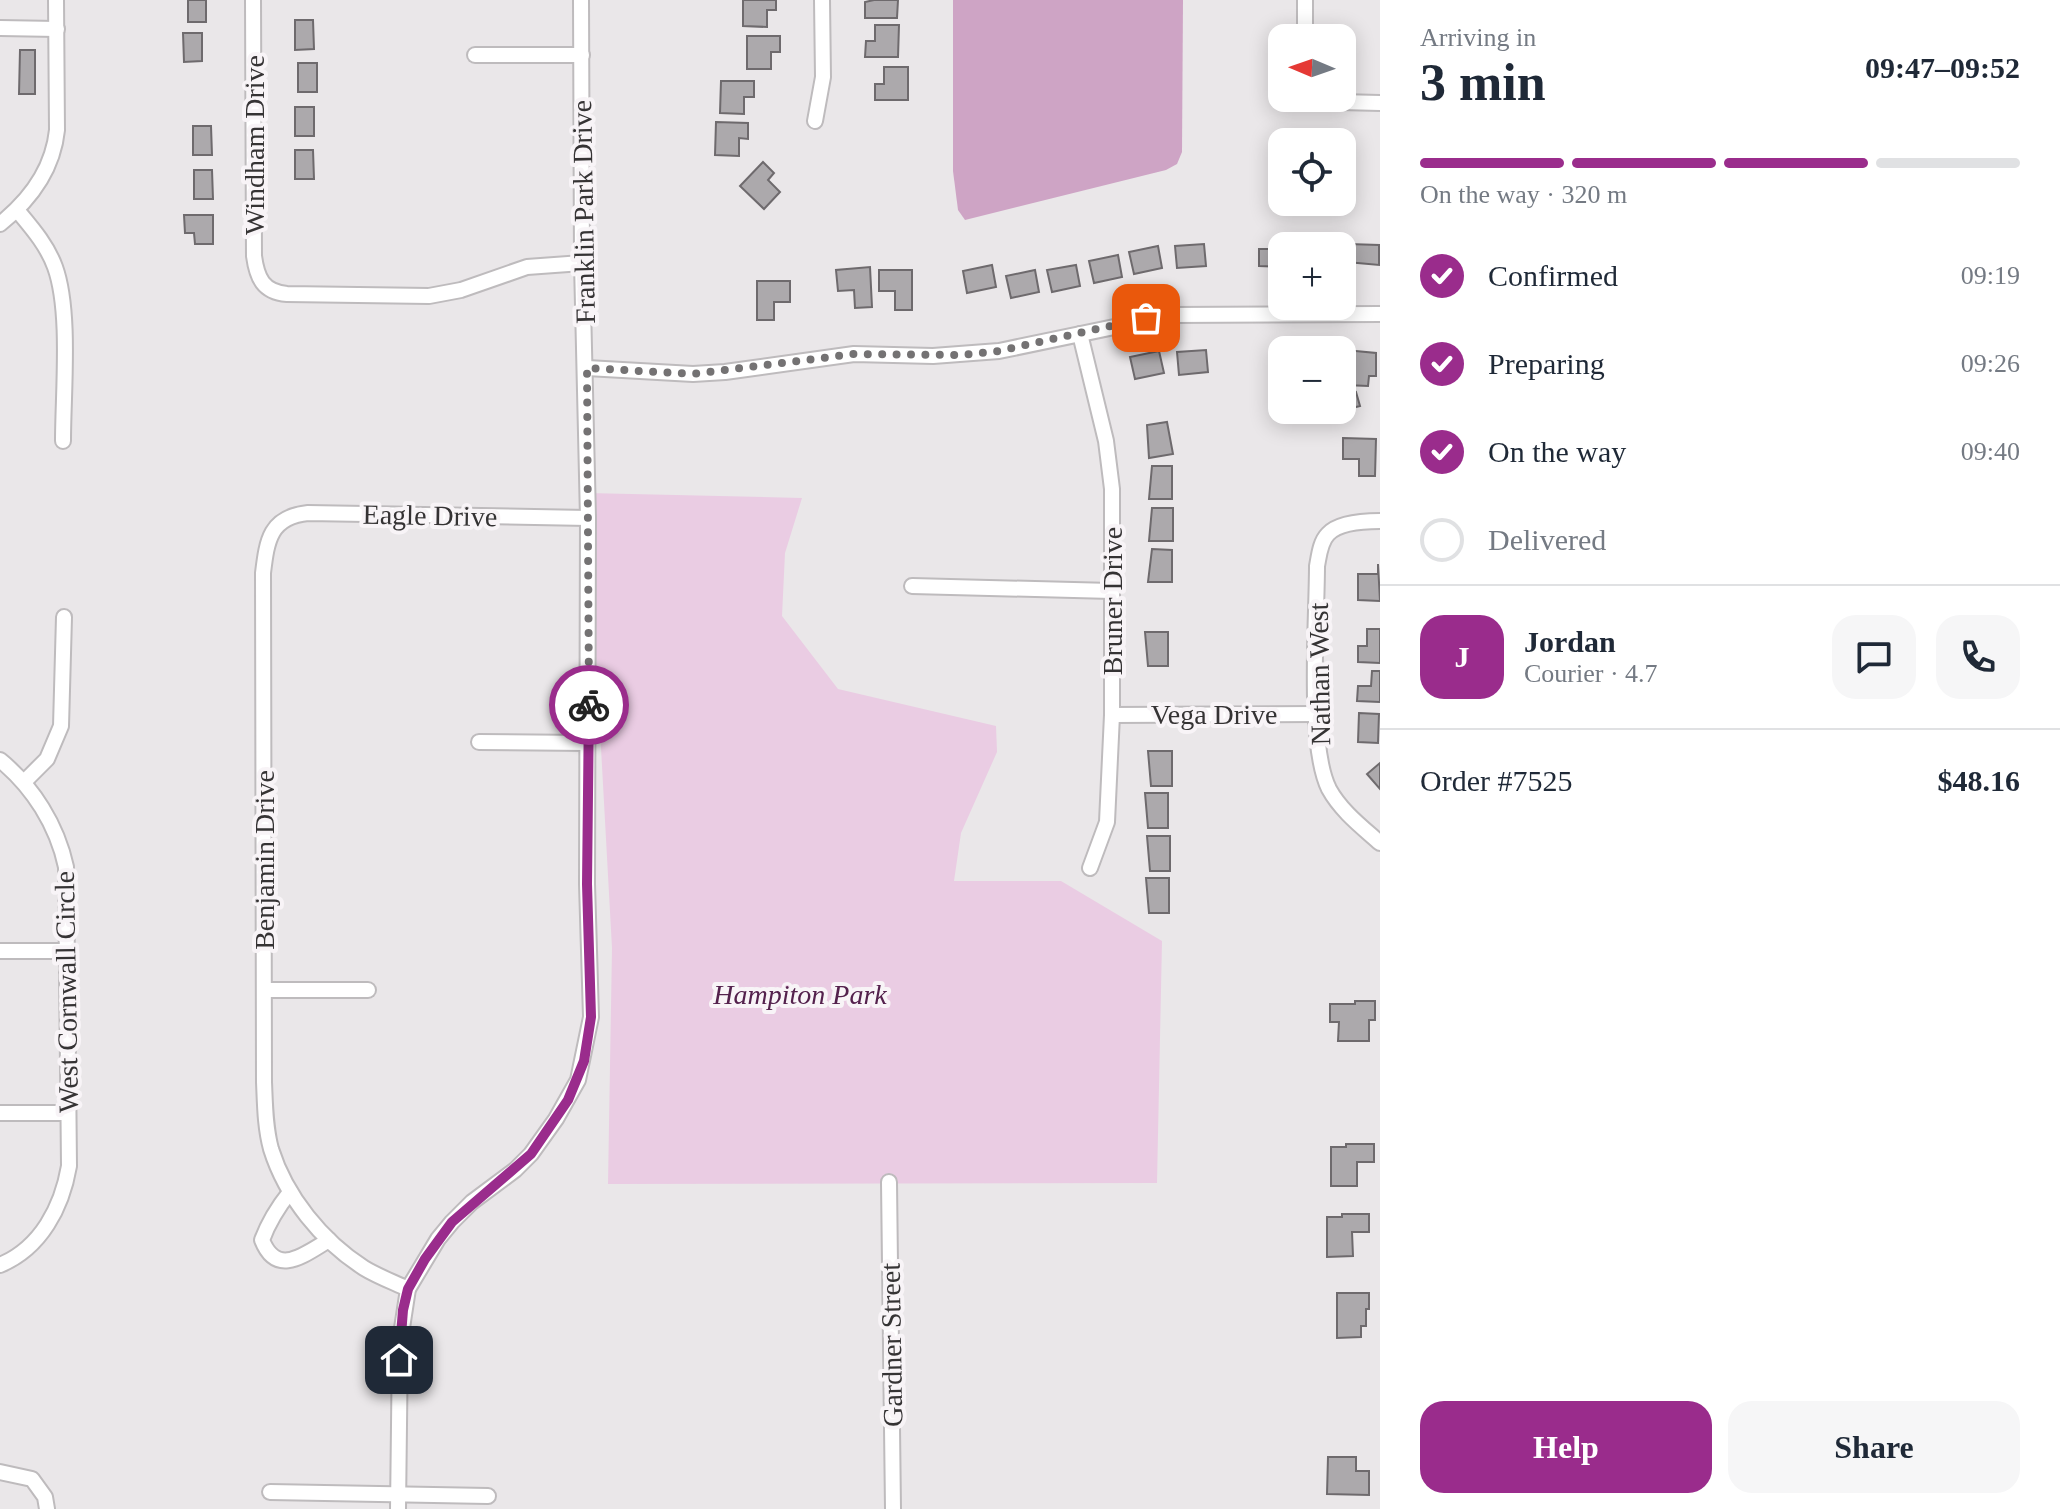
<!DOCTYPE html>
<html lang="en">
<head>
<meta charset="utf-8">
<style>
	body { margin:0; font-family:Georgia,serif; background:#f6f6f7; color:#1f2937; height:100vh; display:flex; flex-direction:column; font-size:30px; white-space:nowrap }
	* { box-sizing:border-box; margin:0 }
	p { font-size:26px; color:#747a83 }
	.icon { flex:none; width:44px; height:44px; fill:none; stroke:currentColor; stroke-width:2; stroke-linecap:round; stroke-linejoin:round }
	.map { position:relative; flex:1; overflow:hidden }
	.details { display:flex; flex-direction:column; background:#fff; width:680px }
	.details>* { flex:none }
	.needle { width:52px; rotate:272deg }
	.controls { position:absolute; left:1268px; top:24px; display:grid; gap:16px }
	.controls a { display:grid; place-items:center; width:88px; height:88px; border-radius:16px; background:#fff; box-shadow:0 4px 20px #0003; font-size:40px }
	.pin { position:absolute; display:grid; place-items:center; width:68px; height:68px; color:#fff; margin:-34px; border-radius:16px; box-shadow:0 4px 12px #0006 }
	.courier { position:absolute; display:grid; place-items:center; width:80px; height:80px; margin:-40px; border:6px solid #9a2c8c; border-radius:50%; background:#fff; color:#222; box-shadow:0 2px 10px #0007 }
	.summary em { font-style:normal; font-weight:700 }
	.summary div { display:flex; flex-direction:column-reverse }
	.summary { display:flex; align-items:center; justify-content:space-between; height:136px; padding:0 40px }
	h1 { font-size:52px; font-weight:700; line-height:60px }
	.bar { display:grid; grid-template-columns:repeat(4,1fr); gap:12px 8px; align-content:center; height:96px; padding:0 40px }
	.bar i { height:10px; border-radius:6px; background:#e0e1e3 }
	.bar .current { background:#9a2c8c }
	.bar p { grid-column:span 4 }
	.line { display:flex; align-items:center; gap:20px; padding:0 40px; border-top:2px solid #e0e1e3 }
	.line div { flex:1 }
	.round { display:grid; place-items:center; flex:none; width:84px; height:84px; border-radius:24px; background:#f6f6f7 }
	ol { padding:0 40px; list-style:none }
	li { display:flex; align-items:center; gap:24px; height:88px }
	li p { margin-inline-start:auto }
	li .icon { padding:8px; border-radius:50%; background:#9a2c8c; color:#fff; stroke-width:4 }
	li:last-child { color:#747a83 }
	li i { width:44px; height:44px; border:4px solid #e0e1e3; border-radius:50% }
	.cta { display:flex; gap:16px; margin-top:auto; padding:16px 40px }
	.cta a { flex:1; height:92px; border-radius:24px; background:#9a2c8c; color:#fff; font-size:32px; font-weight:700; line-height:92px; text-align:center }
	.cta a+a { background:#f6f6f7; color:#1f2937 }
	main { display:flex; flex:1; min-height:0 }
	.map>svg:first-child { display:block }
</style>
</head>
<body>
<main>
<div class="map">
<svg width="1380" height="1509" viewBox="0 0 1380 1509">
	<rect width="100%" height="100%" fill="#eae7e9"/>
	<path fill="#eacce3" d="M587,493L802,498L785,553L782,616L838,689L996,726L997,752L961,833L954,881H1061L1162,941L1157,1183L608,1184L612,948Z"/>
	<path fill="#cea4c5" d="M953,0H1183L1182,152L1177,164L1166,170L965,220L958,210L953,171Z"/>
	<g fill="#aca9ac" stroke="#6e6a6d" stroke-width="2">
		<rect x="188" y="0" width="18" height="22"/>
		<path d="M743,0H776V10H767V27L743,26Z"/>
		<path d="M874,0H898L897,18H865V2Z"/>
		<path d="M295,20H313L314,49L295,50Z"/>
		<path d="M875,25H899L898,57H865L866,41H875Z"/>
		<path d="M183,33H202V61L184,62Z"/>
		<path d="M747,36H780V52H771V69H747Z"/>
		<path d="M20,50H35V94H19Z"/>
		<rect x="298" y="63" width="19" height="29"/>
		<path d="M884,67H908V100H875V84H884Z"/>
		<path d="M721,81H754V97H744V114L720,113Z"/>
		<rect x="295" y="107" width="19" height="29"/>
		<path d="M716,122L748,123V139L739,138V156L715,155Z"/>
		<path d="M193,126H211L212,155H193Z"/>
		<path d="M295,150H313L314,179H295Z"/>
		<path d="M763,162L774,173L768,180L780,192L764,209L740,186Z"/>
		<path d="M194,170H212L213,199H194Z"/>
		<path d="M184,215H213V244H195L194,233H185Z"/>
		<path d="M1278,237H1293V246H1282V267L1259,266V249H1274V241H1278Z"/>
		<path d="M1204,244L1206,266L1177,268L1175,246Z"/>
		<path d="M1348,244L1379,245V265L1347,262Z"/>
		<path d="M1158,246L1162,268L1134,274L1129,252Z"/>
		<path d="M1118,255L1122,277L1094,283L1089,261Z"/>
		<path d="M992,265L996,287L967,293L963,271Z"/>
		<path d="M1076,265L1080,286L1052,292L1047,270Z"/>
		<path d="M870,267L872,307L855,308L854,290L838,291L836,270Z"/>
		<path d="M879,270H912V310H895V291H879Z"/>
		<path d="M1035,270L1039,292L1011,298L1006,276Z"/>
		<path d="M757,281H790V302H774V320H757Z"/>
		<path d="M1206,350L1208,372L1179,375L1177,352Z"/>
		<path d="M1345,350L1376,353V376H1369L1368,386L1345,385Z"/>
		<path d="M1159,351L1164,373L1135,379L1130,357Z"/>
		<path d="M1356,392L1360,406L1344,410L1342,396Z"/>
		<path d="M1167,422L1173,454L1149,458L1147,425Z"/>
		<path d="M1343,438L1376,439L1375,476H1359V459H1343Z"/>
		<path d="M1152,466H1172V499H1149Z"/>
		<path d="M1152,508H1173V541H1149Z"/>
		<path d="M1152,549L1172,550V582H1148Z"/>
		<path d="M1378,564L1380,601L1358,600V574H1378Z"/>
		<path d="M1367,629H1380V663L1358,662V646H1367Z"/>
		<path d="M1145,632H1168V666H1148Z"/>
		<path d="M1372,671H1380V702L1357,701L1358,686H1371Z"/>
		<path d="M1359,713L1379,714L1378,743L1358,742Z"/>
		<path d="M1148,751H1172V786H1151Z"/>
		<path d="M1380,763V789L1367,774Z"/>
		<path d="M1145,793H1168V828H1148Z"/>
		<path d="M1147,836H1170V871H1150Z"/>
		<path d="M1146,878H1169V913H1149Z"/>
		<path d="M1355,1001H1375V1020H1369V1041H1338L1339,1022H1330V1004H1355Z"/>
		<path d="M1346,1144H1374V1162H1357V1186H1331V1147H1346Z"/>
		<path d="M1342,1214H1369V1232H1352L1353,1256L1327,1257V1217H1342Z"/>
		<path d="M1337,1293H1369V1309H1366V1326H1361V1337L1337,1338Z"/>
		<path d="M1328,1457H1356V1471H1369V1495L1327,1494Z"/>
	</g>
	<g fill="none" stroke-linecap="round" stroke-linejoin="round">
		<defs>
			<g id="street">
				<path d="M253,0L254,256C257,278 263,292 287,294L429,296L461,290L527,267L582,263"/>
				<path d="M1305,0V38"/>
				<path d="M0,28L57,29"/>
				<path d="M475,55H582"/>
				<path d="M1325,98L1340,102L1380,103"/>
				<path d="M815,121L823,77L822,0"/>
				<path d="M17,210C32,228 47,245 55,267C71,311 63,392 63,441"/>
				<path d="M0,224C30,200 53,169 57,130L56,0"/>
				<path d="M1080,334L1106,441L1112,489V715L1107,822L1090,868"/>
				<path d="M587,368L693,374L725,372L854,354L933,356L999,351L1172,315L1380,314"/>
				<path d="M1380,521C1365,521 1339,522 1328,534C1320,542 1319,556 1317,566C1317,619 1307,745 1329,789C1341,811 1362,827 1380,843"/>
				<path d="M912,586L1112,591"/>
				<path d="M1112,715L1317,714"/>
				<path d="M479,742L587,743"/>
				<path d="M0,760C33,787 57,825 66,867L69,1166C62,1207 41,1248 0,1265"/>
				<path d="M24,782L47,759L61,726L64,617"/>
				<path d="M0,951H68"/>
				<path d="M264,990H368"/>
				<path d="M0,1113H68"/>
				<path d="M889,1182L893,1509"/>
				<path d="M290,1192C278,1207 269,1221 262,1240C277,1278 305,1254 329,1240"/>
				<path d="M408,1289C393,1282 377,1276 364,1268C322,1241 286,1197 271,1149C265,1127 265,1104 264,1082L263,573C267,540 270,517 308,513L588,518"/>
				<path d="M0,1472L32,1479L45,1497L47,1509"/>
				<path d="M270,1492L488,1496"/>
				<path d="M398,1509L400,1341L408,1289L438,1239L452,1222L472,1202L515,1170L531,1154L556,1119L578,1080L591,1017L587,884L588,518L582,263L581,0"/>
			</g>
		</defs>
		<use href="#street" stroke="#bebbbd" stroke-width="18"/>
		<use href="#street" stroke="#fff" stroke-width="14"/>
	</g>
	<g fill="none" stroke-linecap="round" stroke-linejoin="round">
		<path stroke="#747273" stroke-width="8" stroke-dasharray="0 14.4" d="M589,705L587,368L693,374L854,354L962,355L999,351L1146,318"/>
		<path stroke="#9a2c8c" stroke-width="10" d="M399,1360L403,1310L408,1289L425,1259L452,1222L531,1154L568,1100L584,1061L591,1017L587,884L589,705"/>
	</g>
	<g text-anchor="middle" stroke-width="8" stroke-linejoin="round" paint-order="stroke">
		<g font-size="28" fill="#353334" stroke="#f8f4f7">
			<text transform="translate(254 145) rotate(-90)" y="10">Windham Drive</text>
			<text transform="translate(583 212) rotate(-91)" y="10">Franklin Park Drive</text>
			<text transform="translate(430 515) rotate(1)" y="10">Eagle Drive</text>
			<text transform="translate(1112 601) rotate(-90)" y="10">Bruner Drive</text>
			<text transform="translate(1319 674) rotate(-91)" y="10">Nathan West</text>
			<text x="1214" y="724">Vega Drive</text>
			<text transform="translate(264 860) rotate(-90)" y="10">Benjamin Drive</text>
			<text transform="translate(66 992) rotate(-91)" y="10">West Cornwall Circle</text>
			<text transform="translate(891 1345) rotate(-91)" y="10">Gardner Street</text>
		</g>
		<g font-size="28" font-style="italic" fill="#54214d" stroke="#f8f4f7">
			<text x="800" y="1004">Hampiton Park</text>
		</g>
	</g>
</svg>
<div class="controls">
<a><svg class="needle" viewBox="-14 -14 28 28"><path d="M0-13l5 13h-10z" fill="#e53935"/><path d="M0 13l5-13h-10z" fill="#747a83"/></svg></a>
<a><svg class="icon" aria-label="locate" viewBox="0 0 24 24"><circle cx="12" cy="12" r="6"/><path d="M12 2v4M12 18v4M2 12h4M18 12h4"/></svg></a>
<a>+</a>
<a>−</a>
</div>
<div class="pin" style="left:1146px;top:318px;background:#ea580c"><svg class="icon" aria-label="bag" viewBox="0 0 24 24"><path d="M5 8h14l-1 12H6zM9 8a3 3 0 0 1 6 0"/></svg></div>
<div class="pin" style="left:399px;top:1360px;background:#1f2937"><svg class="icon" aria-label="home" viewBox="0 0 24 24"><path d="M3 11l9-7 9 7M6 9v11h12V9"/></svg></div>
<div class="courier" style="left:589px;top:705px"><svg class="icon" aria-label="bike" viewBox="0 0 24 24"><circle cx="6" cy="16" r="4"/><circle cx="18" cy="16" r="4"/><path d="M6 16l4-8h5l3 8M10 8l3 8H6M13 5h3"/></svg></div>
</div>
<section class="details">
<div class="summary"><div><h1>3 min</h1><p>Arriving in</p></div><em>09:47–09:52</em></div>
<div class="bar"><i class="current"></i><i class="current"></i><i class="current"></i><i></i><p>On the way · 320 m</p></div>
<ol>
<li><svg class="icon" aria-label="check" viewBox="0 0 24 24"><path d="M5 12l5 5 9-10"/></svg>Confirmed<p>09:19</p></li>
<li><svg class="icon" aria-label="check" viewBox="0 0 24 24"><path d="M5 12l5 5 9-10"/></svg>Preparing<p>09:26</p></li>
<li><svg class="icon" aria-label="check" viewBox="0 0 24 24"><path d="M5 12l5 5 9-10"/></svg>On the way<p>09:40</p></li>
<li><i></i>Delivered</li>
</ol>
<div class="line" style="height:144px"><b class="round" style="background:#9a2c8c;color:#fff">J</b><div><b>Jordan</b><p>Courier · 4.7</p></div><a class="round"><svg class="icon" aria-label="chat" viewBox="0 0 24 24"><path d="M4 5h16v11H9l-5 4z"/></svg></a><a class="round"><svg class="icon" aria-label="phone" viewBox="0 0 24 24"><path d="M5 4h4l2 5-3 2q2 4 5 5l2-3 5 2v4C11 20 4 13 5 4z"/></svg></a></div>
<div class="line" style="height:104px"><div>Order #7525</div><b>$48.16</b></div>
<div class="cta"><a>Help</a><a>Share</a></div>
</section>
</main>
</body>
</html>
